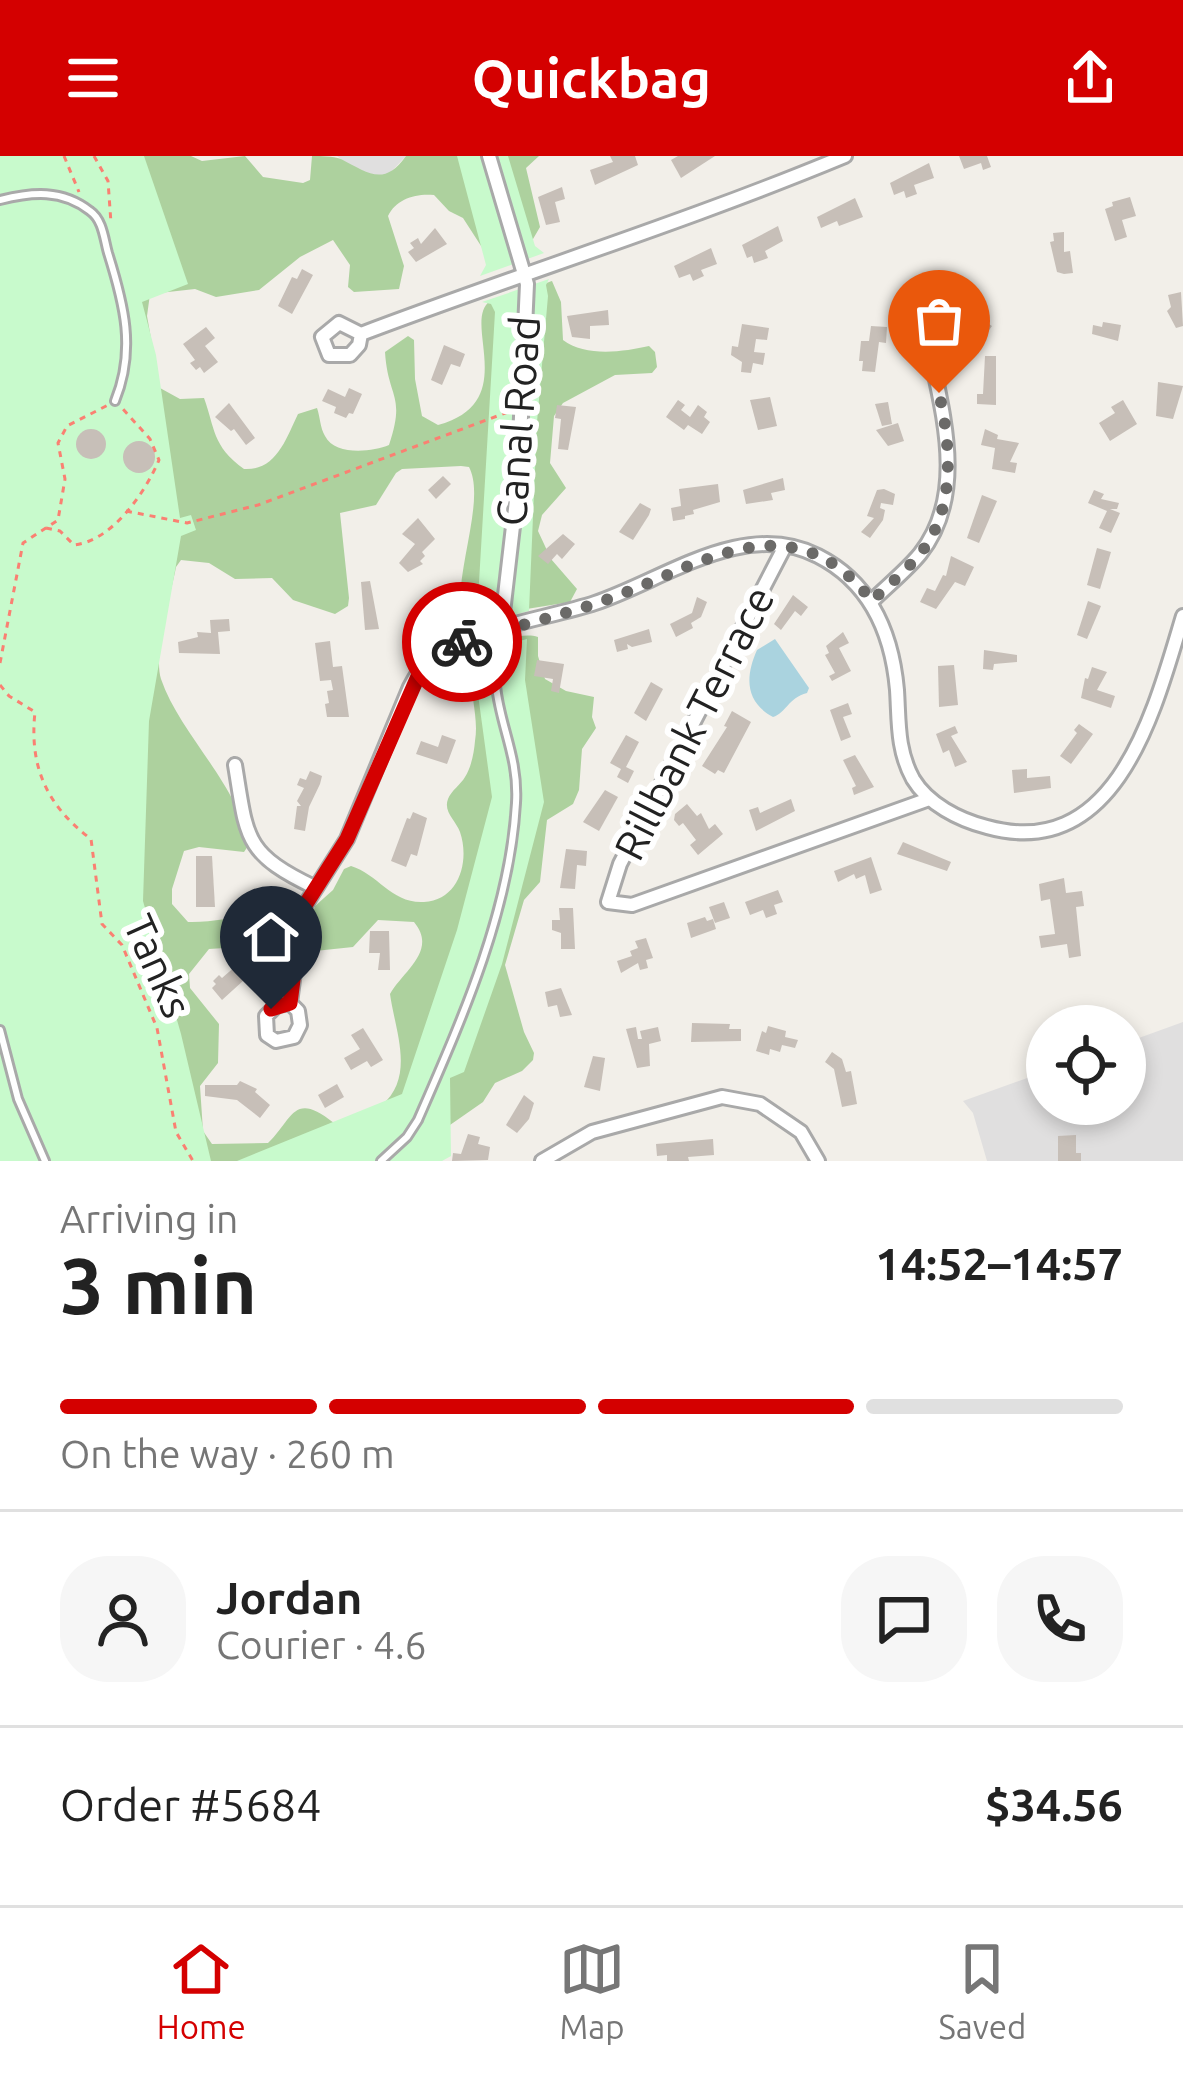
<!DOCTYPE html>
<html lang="en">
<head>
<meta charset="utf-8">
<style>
	body { margin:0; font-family:Ubuntu,sans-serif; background:#f6f6f6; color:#222; height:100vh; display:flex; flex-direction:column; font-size:45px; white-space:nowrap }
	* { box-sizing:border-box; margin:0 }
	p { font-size:39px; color:#767676 }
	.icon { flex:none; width:66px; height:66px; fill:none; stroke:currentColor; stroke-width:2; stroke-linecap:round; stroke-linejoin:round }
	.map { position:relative; height:1005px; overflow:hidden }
	.details { display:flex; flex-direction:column; background:#fff; flex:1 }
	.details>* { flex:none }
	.tools { position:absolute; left:1026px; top:849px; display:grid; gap:24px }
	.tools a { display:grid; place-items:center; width:120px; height:120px; border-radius:50%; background:#fff; box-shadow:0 6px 18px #0003; font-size:60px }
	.pin { position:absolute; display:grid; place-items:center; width:102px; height:102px; color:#fff; margin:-123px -51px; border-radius:50% 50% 50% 0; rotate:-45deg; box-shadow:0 0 12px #0007 }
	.pin .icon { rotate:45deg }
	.courier { position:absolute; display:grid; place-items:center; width:120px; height:120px; margin:-60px; border:9px solid #d40000; border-radius:50%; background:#fff; color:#222; box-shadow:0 3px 15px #0007 }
	.head em { font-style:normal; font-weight:700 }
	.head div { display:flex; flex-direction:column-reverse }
	.head { display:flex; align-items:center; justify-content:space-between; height:204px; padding:0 60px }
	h1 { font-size:78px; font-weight:700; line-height:90px }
	.bar { display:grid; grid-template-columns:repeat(4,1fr); gap:18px 12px; align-content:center; height:144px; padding:0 60px }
	.bar i { height:15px; border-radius:9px; background:#e0e0e0 }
	.bar .active { background:#d40000 }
	.bar p { grid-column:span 4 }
	.line { display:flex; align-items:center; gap:30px; padding:0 60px; border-top:3px solid #e0e0e0 }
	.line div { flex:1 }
	.round { display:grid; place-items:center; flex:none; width:126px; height:126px; border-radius:48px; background:#f6f6f6 }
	header { display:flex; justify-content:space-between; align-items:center; height:156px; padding:0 60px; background:#d40000; color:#fff; font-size:54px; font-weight:700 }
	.dock { display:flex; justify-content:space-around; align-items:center; height:168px; border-top:3px solid #e0e0e0; background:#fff; font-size:33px; color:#767676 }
	.dock a { display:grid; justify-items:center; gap:6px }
	.dock .active { color:#d40000 }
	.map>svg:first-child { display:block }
</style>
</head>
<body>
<header><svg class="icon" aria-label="menu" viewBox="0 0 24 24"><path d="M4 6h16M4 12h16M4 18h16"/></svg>Quickbag<svg class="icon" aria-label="share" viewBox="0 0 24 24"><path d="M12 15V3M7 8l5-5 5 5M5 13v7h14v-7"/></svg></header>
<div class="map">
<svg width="1183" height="1005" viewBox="0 0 1183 1005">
	<rect width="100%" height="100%" fill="#f2efe9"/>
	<g fill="#e0dfdf">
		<path d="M337,0H406L387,20L376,21L361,18Z"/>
		<path d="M1183,866V1005H987L973,957L963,945L1047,915V948H1125V887Z"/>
	</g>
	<path fill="#add19e" d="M0,0H191L202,5L245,0L263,21L303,27L310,24L312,0C322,0 332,0 341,3C368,17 384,31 406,0H539L526,12L540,71L533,83L483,93L463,62L449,55L434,39C416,37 396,43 388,60L404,110L399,133L354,136L348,131L350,109L333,84L300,101L259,134L216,141L195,133L150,138L147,160L160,232L180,243L204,242C215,272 212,290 244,313C276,315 286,283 298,258L317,252C320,260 320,272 325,280C335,300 372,296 389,289C406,238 388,243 385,196L408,180L414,184L415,223L422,260L438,269C522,246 461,166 490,145C494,142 540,130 552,125L561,146L563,184C585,201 623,196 649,190L655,196L657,211L652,217L615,219L563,247L554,260L550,307L566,332L542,359L538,375L551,403L577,433L570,446L483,460L461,456C455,415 486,343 469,311L461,310L402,313L396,317L376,349L340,357L349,442L348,450L335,458L293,444L272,422L235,423L209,407L181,404L176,411C171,438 153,498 161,523C180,579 242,632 248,690L244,696L199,691L184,695L172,733V748L188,766C216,767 245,758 274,756L280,770L270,789L209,793L189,818L190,832L219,868L218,907L200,930L203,975L212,988L268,987C293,963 293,934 334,967C348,963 370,959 381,950C416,921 395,875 390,838C403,815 438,795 414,766L378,764L353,791L315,795L303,787L315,750L333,734L344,713L351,710C378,718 392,748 424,746C459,744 470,705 460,676C456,665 443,656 448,643C451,635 461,628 465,621C471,612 474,597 475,585C480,555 464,525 474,494C494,489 519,475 538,481V500L545,523L566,535L594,541L592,561L596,572L582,593L579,634L573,648L547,664L540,726L524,744L505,809L524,876L534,897L533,904L522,915L495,927L483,946L450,969L419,1005H0Z"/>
	<g fill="#c8facc">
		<path d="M0,0H144L188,128L142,146L156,199L180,362L191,359L196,374L181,380L149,565L143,745L181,878L211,1005H0Z"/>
		<path d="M457,0H508L535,90L544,97L480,120L486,109Z"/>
		<path d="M549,123L546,129L548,140L537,266L529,455L469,470L477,460L495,156L491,148L482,146Z"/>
		<path d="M527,483L525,524L544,646L502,808L464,916L450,922L451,1000L442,1005H237L402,938L457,774L492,641L474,509L461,500Z"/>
	</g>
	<path fill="#aad3df" d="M775,483L809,532L807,537C788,542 786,557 773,561C745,546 745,521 757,494Z"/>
	<g fill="#c7bfb8">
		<path d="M610,0H635L638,9L595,29L590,14L613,6Z"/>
		<path d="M678,0H715L681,22L671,4Z"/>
		<path d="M959,0H987L991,11L983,14L981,7L964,13Z"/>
		<path d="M929,7L934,22L914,29L917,38L906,42L904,35L894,39L890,27Z"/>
		<path d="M562,31L565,43L555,46L560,66L546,69L538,41Z"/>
		<path d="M1130,41L1136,60L1122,64L1127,81L1115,85L1105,53L1113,50L1112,46Z"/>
		<path d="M855,42L863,61L839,70L837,65L821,72L817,61Z"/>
		<path d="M778,70L783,85L765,95L768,102L754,107L752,100L747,102L742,89Z"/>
		<path d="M435,72L447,88L416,106L408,96L414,92L410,87L418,82L421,88Z"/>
		<path d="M1064,76V96L1070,95L1073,117L1064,118L1057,116L1050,86L1054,85L1053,77Z"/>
		<path d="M711,92L717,108L701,114L704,120L693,125L690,118L679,122L674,110Z"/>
		<path d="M302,113L313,119L292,158L278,150L292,121L297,123Z"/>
		<path d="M960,136L970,141L960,161L950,156Z"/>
		<path d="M1181,136L1183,170L1176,172L1167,155L1171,151L1168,139Z"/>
		<path d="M970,147L985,157L981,163L992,170L984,181L961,161Z"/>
		<path d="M608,154L609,169L590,170V183L572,181L567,160Z"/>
		<path d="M1103,166L1121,169L1118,185L1092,178L1093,169L1102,171Z"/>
		<path d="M742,168L769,172L767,184L756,183L754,196L765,197L763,209L753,207L751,217L741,216L742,206L731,199L732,190L738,191Z"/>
		<path d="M871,170L887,171L886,187L879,186L875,216L862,215L863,205H859L861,185H869Z"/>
		<path d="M206,171L215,182L205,190L218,206L204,217L200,211L196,214L190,207L195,204L183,188Z"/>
		<path d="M444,189L465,198L460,211L451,208L442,229L431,224Z"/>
		<path d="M985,200H996V249L977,248V238H983Z"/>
		<path d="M1158,226L1183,230L1173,263L1156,260Z"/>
		<path d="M349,232L362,238L353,258L349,257L346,262L334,257L336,251L322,245L328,233L345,241Z"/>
		<path d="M770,241L777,270L758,274L750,244Z"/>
		<path d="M678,244L685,249L681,254L690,261L698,249L707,256L704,261L710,266L702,278L688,269L684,274L666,261Z"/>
		<path d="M1123,244L1137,268L1110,285L1099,267L1115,257L1111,251Z"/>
		<path d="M888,246L892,268L882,270L875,248Z"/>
		<path d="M229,247L255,282L246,289L234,273L231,275L215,261Z"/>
		<path d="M557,249L576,251L568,294L558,293L561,263L555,262Z"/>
		<path d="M898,267L904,285L888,290L876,274Z"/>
		<circle cx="91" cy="288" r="15"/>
		<path d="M985,273L998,279L997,283L1019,287L1010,306L1017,307L1015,317L992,313L995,292L981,289Z"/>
		<circle cx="139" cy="301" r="16"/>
		<path d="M443,320L451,328L436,343L428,334Z"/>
		<path d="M783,322L785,334L771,337L773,344L746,348L743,334Z"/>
		<path d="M718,328L720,346L693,354L694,358L685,360V363L673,365L671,352L681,350L679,333Z"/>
		<path d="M884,333L895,338L893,349L881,347L880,352L885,354L883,364L870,382L861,376L874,362L867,360L877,334Z"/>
		<path d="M1094,334L1104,338L1101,343L1119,347L1117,353H1110L1120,357L1111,377L1099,372L1107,355L1088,347Z"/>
		<path d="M982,339L997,345L979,387L967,382Z"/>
		<path d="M640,347L651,353L649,359L633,384L619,376Z"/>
		<path d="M418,362L435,383L422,396L425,400L420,405L423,408L408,416L399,407L415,388L402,378Z"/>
		<path d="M563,378L575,388L562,403L557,398L548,408L538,400Z"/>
		<path d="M1097,392L1111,396L1100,433L1087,429Z"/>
		<path d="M951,400L974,411L965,430L955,426L936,453L920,446L927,432L935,435L943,419L946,420Z"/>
		<path d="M370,425L379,473L365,474L361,426Z"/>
		<path d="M793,439L808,451L801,460L795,455L781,474L774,468Z"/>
		<path d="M697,441L707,446L701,461L691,467L693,472L676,481L670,468L692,457Z"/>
		<path d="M1088,445L1101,450L1087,483L1077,479Z"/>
		<path d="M229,463L230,475L218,476L220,498L179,497L178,486L198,481L197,476L211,477L210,464Z"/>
		<path d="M649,473L652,486L632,491L627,488L628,493L617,496L614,484Z"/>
		<path d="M843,476L849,487L839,492L851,515L832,525L829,520L835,517L825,499L829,497L826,490Z"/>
		<path d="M330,485L333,511L342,510L349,561H327L325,548L329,547L327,535L333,534L331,524L320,525L315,487Z"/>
		<path d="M984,494L1017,499V506L994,508L993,514L983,513Z"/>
		<path d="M537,504L564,508L559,537L551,535L553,523L534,520Z"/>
		<path d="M954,509L958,549L939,551L938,510Z"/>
		<path d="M1092,511L1107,516L1097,534L1115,540L1111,552L1081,542L1085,522L1088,523Z"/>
		<path d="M651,526L663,533L646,565L634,557Z"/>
		<path d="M848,547L852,558L843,561L851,581L841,585L830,554Z"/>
		<path d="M732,555L751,566L724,617L718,614L715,618L702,610L727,571L724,570Z"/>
		<path d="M1079,568L1093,578L1071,608L1060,600L1077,577L1074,574Z"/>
		<path d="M955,570L958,577L951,580L967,606L955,611L949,594L943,597L936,578Z"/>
		<path d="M442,579L456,584L447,608L416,598L421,585L438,591Z"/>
		<path d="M626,579L639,586L626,611L634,615L628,627L617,621L621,613L610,607Z"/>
		<path d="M855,599L874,631L854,639L852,632L856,630L843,604Z"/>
		<path d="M1027,613V622L1050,620L1051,632L1014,637L1012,614Z"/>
		<path d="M310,615L322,620L320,628L309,651L305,675L294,673L297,650H301L297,645L304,632L297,629L300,622L306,624Z"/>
		<path d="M605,634L618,641L599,675L583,666Z"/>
		<path d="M791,643L795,655L756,675L749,654L758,651L760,657Z"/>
		<path d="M687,648L697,660L701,657L709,673L715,668L723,678L698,699L690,689L696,684L683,667L679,670L674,664L675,658Z"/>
		<path d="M413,656L427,662L417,700L411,698L406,711L391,705L407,662L410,663Z"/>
		<path d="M903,686L951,706L947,715L897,698Z"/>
		<path d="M566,693L587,695L586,710L577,709L575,733L560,732Z"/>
		<path d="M196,700H212L215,751H196Z"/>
		<path d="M871,701L882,734L870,738L865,719L856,723L854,718L838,726L834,715Z"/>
		<path d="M1064,722L1066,737L1082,735L1084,750L1076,751L1081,800L1069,802L1067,788L1041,792L1039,780L1055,778L1050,743L1041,745L1039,728Z"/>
		<path d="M778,734L783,746L774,749L777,758L766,762L763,754L750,759L745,746Z"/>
		<path d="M724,746L730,762L715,767L709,751Z"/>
		<path d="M559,752H573L575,793H561V777L552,774V764H560Z"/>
		<path d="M705,761L707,765L713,763L716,773L691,782L687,767Z"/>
		<path d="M370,775H389L390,814H378L380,797H369Z"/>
		<path d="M646,782L653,802L646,804L648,812L640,814L638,807L621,817L617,805L632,800L630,795L638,792L635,785Z"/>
		<path d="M242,789L253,793L244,824L222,844L212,832L216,828L213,825L219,819L222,822L237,809Z"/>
		<path d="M561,832L572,859L560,861L557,849L548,851L545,836Z"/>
		<path d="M692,867L730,868L729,873H741V885L691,886Z"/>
		<path d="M768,870L786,875L785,881L798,884L795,892L782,889L780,896L770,893L769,899L756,895L762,875L766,877Z"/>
		<path d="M636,871L638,883H642L640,875L658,871L661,885L649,888L650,910L637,912L626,873Z"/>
		<path d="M363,872L383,904L371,911L367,905L351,914L344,902L360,893L351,879Z"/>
		<path d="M832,896L842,903L846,916L851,915L857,948L842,951L834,913L825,906Z"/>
		<path d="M593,900L605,902L600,935L584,931Z"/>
		<path d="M240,925L257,933L255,936L270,949L260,962L237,944L205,940V929H237Z"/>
		<path d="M337,928L344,941L325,952L318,939Z"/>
		<path d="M524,939L534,947L529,963L517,977L506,969Z"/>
		<path d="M468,978L480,981L478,988L490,991L488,1004L452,1005L453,997L461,998Z"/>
		<path d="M1076,979V997H1081V1005H1058V980Z"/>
		<path d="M713,983L714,999L688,1001L689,1005H667V999L657,1000L656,988Z"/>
	</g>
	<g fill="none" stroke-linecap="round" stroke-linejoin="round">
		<defs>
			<g id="service">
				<path d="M0,44C32,36 62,33 90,55C103,64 104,83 108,97C124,148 136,194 115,245"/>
				<path d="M0,874L18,943L45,1005"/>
				<path d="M381,1005L407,981L418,964C461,865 510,756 516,647C520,583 481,547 501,474"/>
			</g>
			<g id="minor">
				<path d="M489,0L527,128L518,327L501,474"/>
				<path d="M361,178L339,167L322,181L329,199H350L359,189L361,178C522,117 686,66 845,0"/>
				<path d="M785,390L620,708L608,746L632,749L929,643"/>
				<path d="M872,445C887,430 906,415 920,398C962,345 947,274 934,214"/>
				<path d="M235,609C247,681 243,697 314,731"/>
				<path d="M290,847L277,849L266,860L267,879L276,885L294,881L300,869L298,855L290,847L302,754L347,683L410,531C416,520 422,509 431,501C462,475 553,461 595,447C664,424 744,362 818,400C871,427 892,478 897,534C899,566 897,594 913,623C928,648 959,664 987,671C1117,707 1155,553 1183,460"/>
				<path d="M542,1005L592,976L722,941L760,948L801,976L818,1005"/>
			</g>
		</defs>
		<use href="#service" stroke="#a9a9a9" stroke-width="12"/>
		<use href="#minor" stroke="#a9a9a9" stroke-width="18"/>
		<g stroke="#fa8072" stroke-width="3" stroke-dasharray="6 6" stroke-linecap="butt">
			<path d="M64,0L79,36"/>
			<path d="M94,0L108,25L111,67"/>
			<path d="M126,355L187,367L258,349L508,256"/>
			<path d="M46,372L60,375L74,389C112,385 145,337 159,304L150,283L122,252"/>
			<path d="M0,507L23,387L58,364L65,323L58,287L67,270L110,248"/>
			<path d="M0,529L9,540L35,556C29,611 47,650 91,683L102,768L122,789L157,872L176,976L193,1005"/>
		</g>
		<use href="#service" stroke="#fff" stroke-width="6"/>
		<use href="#minor" stroke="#fff" stroke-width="12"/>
	</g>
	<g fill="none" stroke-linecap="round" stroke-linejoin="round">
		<path stroke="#6b6a68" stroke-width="12" stroke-dasharray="0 21.6" d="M462,486C515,470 570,458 622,438C712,402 795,347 872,445C887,430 905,416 919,399C956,355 951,290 939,237"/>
		<path stroke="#d40000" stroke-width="15" d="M271,853L290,847L302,754L347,683L423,509L445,492L462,486"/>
	</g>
	<g text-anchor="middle" stroke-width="12" stroke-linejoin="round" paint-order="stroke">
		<g font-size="42" fill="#222" stroke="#fff">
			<text transform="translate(518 265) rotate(-86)" y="15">Canal Road</text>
			<text transform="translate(694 567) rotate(-63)" y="15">Rillbank Terrace</text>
			<text transform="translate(158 810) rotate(66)" y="15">Tanks</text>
		</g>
	</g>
</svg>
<div class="tools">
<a><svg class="icon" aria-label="locate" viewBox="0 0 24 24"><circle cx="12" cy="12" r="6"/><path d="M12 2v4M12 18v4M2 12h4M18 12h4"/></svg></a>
</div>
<div class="pin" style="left:939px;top:237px;background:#ea580c"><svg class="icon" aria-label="bag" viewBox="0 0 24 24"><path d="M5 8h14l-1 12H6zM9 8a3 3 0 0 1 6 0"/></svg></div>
<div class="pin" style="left:271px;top:853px;background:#1f2937"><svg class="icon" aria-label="home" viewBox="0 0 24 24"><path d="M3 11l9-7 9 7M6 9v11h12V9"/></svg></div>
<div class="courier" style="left:462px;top:486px"><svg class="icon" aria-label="bike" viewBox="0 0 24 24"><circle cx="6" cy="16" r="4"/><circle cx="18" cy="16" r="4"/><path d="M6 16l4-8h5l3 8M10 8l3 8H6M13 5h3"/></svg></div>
</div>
<section class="details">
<div class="head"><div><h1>3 min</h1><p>Arriving in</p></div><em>14:52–14:57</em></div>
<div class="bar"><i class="active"></i><i class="active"></i><i class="active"></i><i></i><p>On the way · 260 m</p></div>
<div class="line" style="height:216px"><a class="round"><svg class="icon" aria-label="person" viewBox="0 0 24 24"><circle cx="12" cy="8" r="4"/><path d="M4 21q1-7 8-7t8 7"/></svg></a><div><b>Jordan</b><p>Courier · 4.6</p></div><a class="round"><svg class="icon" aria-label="chat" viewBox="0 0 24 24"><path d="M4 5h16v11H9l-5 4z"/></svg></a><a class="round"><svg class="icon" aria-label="phone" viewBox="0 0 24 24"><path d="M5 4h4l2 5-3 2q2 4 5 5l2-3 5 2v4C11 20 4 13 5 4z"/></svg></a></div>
<div class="line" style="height:156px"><div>Order #5684</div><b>$34.56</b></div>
</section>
<nav class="dock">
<a class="active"><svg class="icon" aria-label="home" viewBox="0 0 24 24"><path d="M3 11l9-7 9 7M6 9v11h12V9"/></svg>Home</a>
<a><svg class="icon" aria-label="map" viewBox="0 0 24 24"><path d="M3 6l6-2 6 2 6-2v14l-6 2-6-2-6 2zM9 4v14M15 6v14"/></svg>Map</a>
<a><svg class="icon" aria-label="saved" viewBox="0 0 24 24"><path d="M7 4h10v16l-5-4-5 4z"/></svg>Saved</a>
</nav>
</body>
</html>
